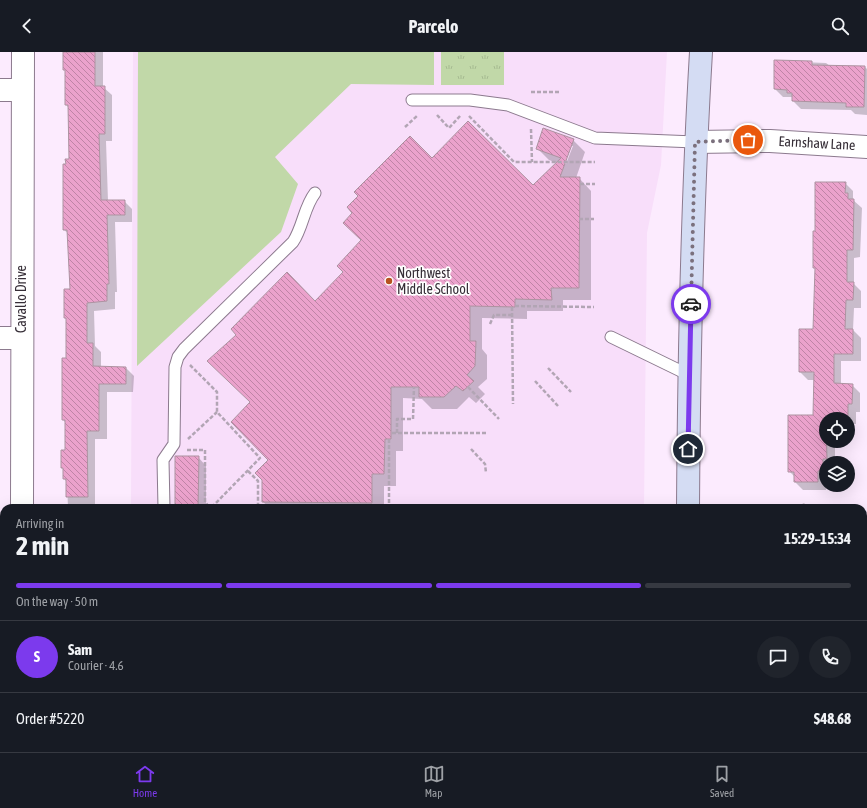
<!DOCTYPE html>
<html lang="en">
<head>
<meta charset="utf-8">
<style>
	body { margin:0; font-family:"Asap Condensed",sans-serif; background:#20242c; color:#f1f3f6; height:100vh; display:flex; flex-direction:column; font-size:15px; white-space:nowrap }
	* { box-sizing:border-box; margin:0 }
	p { font-size:13px; color:#9ea1a6 }
	.icon { flex:none; width:22px; height:22px; fill:none; stroke:currentColor; stroke-width:2; stroke-linecap:round; stroke-linejoin:round }
	.map { position:relative; flex:1; overflow:hidden }
	.sheet { position:absolute; left:0px; top:452px; width:867px; height:248px; display:flex; flex-direction:column; background:#171b24; border-radius:12px 12px 0 0; box-shadow:0 4px 16px #0002 }
	.sheet>* { flex:none }
	.controls { position:absolute; left:819px; top:360px; display:grid; gap:8px }
	.controls a { display:grid; place-items:center; width:36px; height:36px; border-radius:50%; background:#171b24; box-shadow:0 4px 16px #0002; font-size:20px }
	.pin { position:absolute; display:grid; place-items:center; width:34px; height:34px; color:#fff; margin:-17px; border:2px solid #fff; border-radius:50%; box-shadow:0 1px 4px #0007 }
	.courier { position:absolute; display:grid; place-items:center; width:40px; height:40px; margin:-20px; border:3px solid #7c3aed; border-radius:50%; background:#fff; color:#222; box-shadow:0 1px 5px #0007 }
	.summary em { font-style:normal; font-weight:700 }
	.summary div { display:flex; flex-direction:column-reverse }
	.summary { display:flex; align-items:center; justify-content:space-between; height:68px; padding:0 16px }
	h1 { font-size:26px; font-weight:700; line-height:30px }
	.bar { display:grid; grid-template-columns:repeat(4,1fr); gap:6px 4px; align-content:center; height:48px; padding:0 16px }
	.bar i { height:5px; border-radius:3px; background:#363941 }
	.bar .selected { background:#7c3aed }
	.bar p { grid-column:span 4 }
	.line { display:flex; align-items:center; gap:10px; padding:0 16px; border-top:1px solid #363941 }
	.line div { flex:1 }
	.round { display:grid; place-items:center; flex:none; width:42px; height:42px; border-radius:21px; background:#20242c }
	header { display:flex; justify-content:space-between; align-items:center; height:52px; padding:0 16px; background:#171b24; font-size:18px; font-weight:700 }
	.tabs { display:flex; justify-content:space-around; align-items:center; height:56px; border-top:1px solid #363941; background:#171b24; font-size:11px; color:#9ea1a6 }
	.tabs a { display:grid; justify-items:center; gap:2px }
	.tabs .selected { color:#7c3aed }
	.map>svg:first-child { display:block }
</style>
</head>
<body>
<header><svg class="icon" aria-label="back" viewBox="0 0 24 24"><path d="M15 5l-7 7 7 7"/></svg>Parcelo<svg class="icon" aria-label="search" viewBox="0 0 24 24"><circle cx="10" cy="10" r="6"/><path d="M15 15l6 6"/></svg></header>
<div class="map">
<svg width="867" height="700" viewBox="0 0 867 700">
	<defs>
		<pattern id="park-tufts" width="24" height="20" patternUnits="userSpaceOnUse"><rect width="24" height="20" fill="#c1d8a8"/><path d="M3 7l-1-3M5 7V3M7 7l1-3M15 17l-1-3M17 17v-4M19 17l1-3" fill="none" stroke="#a6ba91"/></pattern>
		<pattern id="building-back-hatch" width="6" height="6" patternUnits="userSpaceOnUse"><rect width="6" height="6" fill="#eba2cc"/><path d="M-1 5l2 2M0 0l6 6M5-1l2 2" fill="none" stroke="#bf84a6"/></pattern>
	</defs>
	<rect width="100%" height="100%" fill="#fcebfe"/>
	<path fill="#f8defa" d="M133,0H667L661,113L647,181L644,456H131Z"/>
	<g fill="#c1d8a8">
		<path d="M138,0H434V33L351,32L275,105L298,132L281,180L137,314Z"/>
		<path d="M863,564H867V700H763L764,696H863Z"/>
	</g>
	<rect fill="url(#park-tufts)" x="441" y="0" width="63" height="33"/>
	<g fill="#0003" fill-rule="evenodd">
		<path d="M64,0H103V35L112,43V89H106L108,149H124L132,157V170H115L117,240H115V257L94,259L95,294L101,300V315L126,316L134,324L133,340H107V387H95V456H68L67,430L64,427V418L62,416L66,399V371L63,368L67,307V268L65,266L71,238L69,182L64,178L70,108L69,56L66,53V20L64,17Z"/>
		<path d="M775,9L826,11L830,14L865,15L867,17V63L855,62L851,58L801,57L793,49V45H783L775,37Z"/>
		<path d="M573,88L585,100L576,126H579L591,139V248H563V259H527V267L482,266V297L487,303V327L478,335L485,342L476,351L469,345L457,357H432L422,347L403,346V399H396V434H384V456H270L263,450L269,408L251,351L315,251L344,220L432,108L534,135L557,111L549,108L537,96ZM570,94H573L566,112L564,111Z"/>
		<path d="M845,131L853,139V148L862,156L860,205L854,206V232L861,239V256H854L853,278L861,286V309H841V332L852,333L860,341V360H856V372H850V383H848V367H826V389H835V411H826V438H803L795,430V425L789,419L814,364L815,328H808L800,320L814,278L816,180Z"/>
		<path d="M198,405L206,414V456H176Z"/>
		<path d="M804,451L809,456H794Z"/>
		<path d="M863,490H867V525L863,521Z"/>
		<rect x="0" y="612" width="4" height="32"/>
		<path d="M43,696H85L89,700H43Z"/>
		<rect x="123" y="696" width="39" height="4"/>
		<path d="M448,696L526,697L529,700H448Z"/>
	</g>
	<g fill="url(#building-back-hatch)" stroke="#ad93a1">
		<path d="M63,0H95V34H105V82H99L101,148H125V163H107L109,232H107V249L87,251V291H93V314L126,315V332H99V379H87L88,445H66V427H63V416H61V398H65V368H62V306H66V266H64V237H70L67,178H63V112H66L65,107H69L68,53H65V18H63Z"/>
		<path d="M774,8L812,9V13L865,14L864,55H846V51L792,49V41H787V38L774,37Z"/>
		<path d="M468,69L533,133L561,106L536,97L543,76L574,87L560,125H580L579,236H551L552,248L515,247V255L470,254V289H476L475,314L467,323L474,329L463,339L456,334L444,345H419V335H391V387H385L384,422H372V451L262,450V428L255,421L268,408L231,370L250,350L207,309L236,283L231,277L287,220L315,249L343,220L337,214L361,188L343,171L352,161L347,155L358,144L354,140L410,84L432,106Z"/>
		<path d="M815,130H846L845,141H848V147H854L853,198H847V230H854L853,248H846L845,277H853V302H834V331L853,332L852,352H848V365H842V367H826L827,407H823V419H818V430H794V420H788V363H813L814,320H799V277H813L815,216H813V179H815Z"/>
		<path d="M175,404H199L198,456H175Z"/>
	</g>
	<g fill="none" stroke-linecap="round" stroke-linejoin="round">
		<defs>
			<g id="lane">
				<path d="M412,48H470L508,53L595,86L695,90"/>
				<path d="M611,285L689,323"/>
				<path d="M164,456L163,408L174,392L175,315L178,305L184,297L293,190C303,175 304,155 315,141"/>
			</g>
			<g id="street">
				<path d="M0,38H22"/>
				<path d="M695,90L770,89L867,95"/>
				<path d="M0,286H21"/>
				<path d="M22,456L23,0"/>
				<path d="M203,696L205,700"/>
			</g>
			<g id="secondary">
				<path d="M688,456C689,304 692,152 701,0"/>
				<path d="M0,557H4"/>
				<path d="M686,700L687,696"/>
			</g>
		</defs>
		<use href="#lane" stroke="#8c7a8e" stroke-width="13"/>
		<use href="#street" stroke="#8c7a8e" stroke-width="24"/>
		<use href="#secondary" stroke="#8c7a8e" stroke-width="24"/>
		<g stroke="#b2a5b4" stroke-width="2.5" stroke-dasharray="4 2" stroke-linecap="butt">
			<path d="M531,40H560"/>
			<path d="M437,63L449,76L461,63"/>
			<path d="M469,64L514,110H595"/>
			<path d="M405,75L417,64"/>
			<path d="M531,77L532,110"/>
			<path d="M580,132H595"/>
			<path d="M579,167H594"/>
			<path d="M515,254L594,255"/>
			<path d="M512,255L513,352"/>
			<path d="M490,272L494,263H512"/>
			<path d="M190,313L217,340V360L260,406L211,456"/>
			<path d="M548,316L571,340"/>
			<path d="M535,329L558,354"/>
			<path d="M468,335L499,367"/>
			<path d="M392,381H487"/>
			<path d="M397,381V367H413L414,335"/>
			<path d="M188,387L217,360"/>
			<path d="M389,387V456"/>
			<path d="M471,397L485,412L486,421"/>
			<path d="M187,398H205V450L210,456"/>
			<path d="M248,419L258,429V456"/>
		</g>
		<use href="#lane" stroke="#fff" stroke-width="11"/>
		<use href="#street" stroke="#fff" stroke-width="22"/>
		<use href="#secondary" stroke="#d4dcf3" stroke-width="22"/>
	</g>
	<g fill="none" stroke-linecap="round" stroke-linejoin="round">
		<path stroke="#7b707d" stroke-width="4" stroke-dasharray="0 7.2" d="M691,252L695,90L748,88"/>
		<path stroke="#7c3aed" stroke-width="5" d="M688,397L691,252"/>
	</g>
	<circle fill="#b75220" stroke="#fff" stroke-width="1.5" cx="389" cy="229" r="4"/>
	<g text-anchor="middle" stroke-width="3.5" stroke-linejoin="round" paint-order="stroke">
		<g font-size="14" fill="#362e37" stroke="#fff">
			<text transform="translate(817 91) rotate(3)" y="5">Earnshaw Lane</text>
			<text transform="translate(21 247) rotate(-90)" y="5">Cavallo Drive</text>
		</g>
		<g font-size="14" fill="#362e37" stroke="#fff" text-anchor="start">
			<text x="397" y="226">Northwest<tspan x="397" dy="16">Middle School</tspan></text>
		</g>
	</g>
</svg>
<div class="controls">
<a><svg class="icon" aria-label="locate" viewBox="0 0 24 24"><circle cx="12" cy="12" r="6"/><path d="M12 2v4M12 18v4M2 12h4M18 12h4"/></svg></a>
<a><svg class="icon" aria-label="layers" viewBox="0 0 24 24"><path d="M12 4l9 5-9 5-9-5zM3 14l9 5 9-5"/></svg></a>
</div>
<div class="pin" style="left:748px;top:88px;background:#ea580c"><svg class="icon" aria-label="bag" viewBox="0 0 24 24"><path d="M5 8h14l-1 12H6zM9 8a3 3 0 0 1 6 0"/></svg></div>
<div class="pin" style="left:688px;top:397px;background:#1f2937"><svg class="icon" aria-label="home" viewBox="0 0 24 24"><path d="M3 11l9-7 9 7M6 9v11h12V9"/></svg></div>
<div class="courier" style="left:691px;top:252px"><svg class="icon" aria-label="car" viewBox="0 0 24 24"><path d="M5 17H2v-5l4-1 3-4h7l3 4 3 1v5h-3M9 17h6M6 11h13"/><circle cx="7" cy="17" r="2"/><circle cx="17" cy="17" r="2"/></svg></div>
<section class="sheet">
<div class="summary"><div><h1>2 min</h1><p>Arriving in</p></div><em>15:29–15:34</em></div>
<div class="bar"><i class="selected"></i><i class="selected"></i><i class="selected"></i><i></i><p>On the way · 50 m</p></div>
<div class="line" style="height:72px"><b class="round" style="background:#7c3aed;color:#fff">S</b><div><b>Sam</b><p>Courier · 4.6</p></div><a class="round"><svg class="icon" aria-label="chat" viewBox="0 0 24 24"><path d="M4 5h16v11H9l-5 4z"/></svg></a><a class="round"><svg class="icon" aria-label="phone" viewBox="0 0 24 24"><path d="M5 4h4l2 5-3 2q2 4 5 5l2-3 5 2v4C11 20 4 13 5 4z"/></svg></a></div>
<div class="line" style="height:52px"><div>Order #5220</div><b>$48.68</b></div>
</section>
</div>
<nav class="tabs">
<a class="selected"><svg class="icon" aria-label="home" viewBox="0 0 24 24"><path d="M3 11l9-7 9 7M6 9v11h12V9"/></svg>Home</a>
<a><svg class="icon" aria-label="map" viewBox="0 0 24 24"><path d="M3 6l6-2 6 2 6-2v14l-6 2-6-2-6 2zM9 4v14M15 6v14"/></svg>Map</a>
<a><svg class="icon" aria-label="saved" viewBox="0 0 24 24"><path d="M7 4h10v16l-5-4-5 4z"/></svg>Saved</a>
</nav>
</body>
</html>
